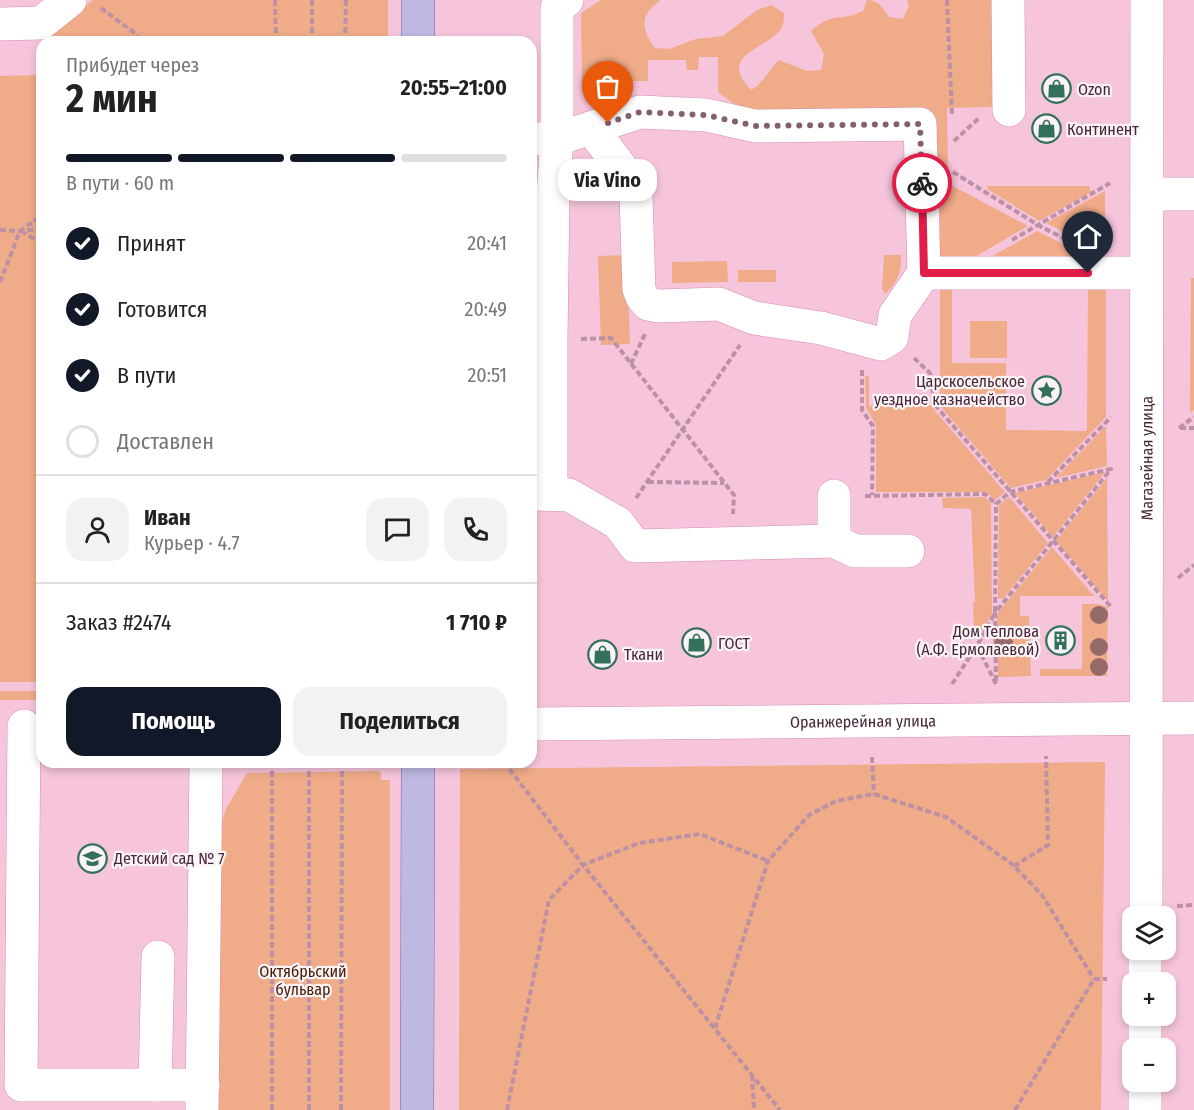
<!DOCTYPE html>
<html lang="ru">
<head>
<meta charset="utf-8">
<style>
	body { margin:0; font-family:"Fira Sans Condensed",sans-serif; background:#f2f2f2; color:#222; height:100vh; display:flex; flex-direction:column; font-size:22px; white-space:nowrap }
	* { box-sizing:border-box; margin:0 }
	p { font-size:20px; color:#767676 }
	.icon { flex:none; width:33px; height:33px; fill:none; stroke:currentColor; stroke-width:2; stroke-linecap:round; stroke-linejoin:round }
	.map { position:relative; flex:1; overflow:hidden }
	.sheet { position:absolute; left:36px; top:36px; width:501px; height:732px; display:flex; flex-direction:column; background:#fff; border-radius:18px; box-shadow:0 3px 9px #0003 }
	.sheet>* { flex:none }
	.fabs { position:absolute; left:1122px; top:906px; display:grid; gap:12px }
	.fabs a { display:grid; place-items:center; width:54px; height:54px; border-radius:12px; background:#fff; box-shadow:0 3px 9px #0003; font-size:30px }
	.pin { position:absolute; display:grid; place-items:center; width:51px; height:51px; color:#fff; margin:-62px -26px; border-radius:50% 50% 50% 0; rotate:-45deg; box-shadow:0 0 6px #0007 }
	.pin .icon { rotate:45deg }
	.courier { position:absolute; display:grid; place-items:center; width:60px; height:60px; margin:-30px; border:4px solid #e11d48; border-radius:50%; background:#fff; color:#222; box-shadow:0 2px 8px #0007 }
	.bubble { position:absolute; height:42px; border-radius:18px; background:#fff; box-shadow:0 3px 9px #0003; font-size:20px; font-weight:700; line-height:42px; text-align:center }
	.overview em { font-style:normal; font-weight:700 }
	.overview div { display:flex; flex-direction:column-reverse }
	.overview { display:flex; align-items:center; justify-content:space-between; height:102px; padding:0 30px }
	h1 { font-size:39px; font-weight:700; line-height:45px }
	.bar { display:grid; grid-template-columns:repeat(4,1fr); gap:9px 6px; align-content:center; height:72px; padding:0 30px }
	.bar i { height:8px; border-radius:4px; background:#e0e0e0 }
	.bar .current { background:#111827 }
	.bar p { grid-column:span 4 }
	.line { display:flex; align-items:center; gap:15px; padding:0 30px; border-top:2px solid #e0e0e0 }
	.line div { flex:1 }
	.round { display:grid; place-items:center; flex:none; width:63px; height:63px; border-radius:18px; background:#f2f2f2 }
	ol { padding:0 30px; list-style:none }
	li { display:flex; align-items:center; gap:18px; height:66px }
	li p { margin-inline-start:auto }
	li .icon { padding:6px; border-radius:50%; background:#111827; color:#fff; stroke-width:4 }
	li:last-child { color:#767676 }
	li i { width:33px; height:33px; border:3px solid #e0e0e0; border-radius:50% }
	.cta { display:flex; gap:12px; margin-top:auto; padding:12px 30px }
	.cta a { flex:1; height:69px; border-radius:18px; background:#111827; color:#fff; font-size:24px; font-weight:700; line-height:69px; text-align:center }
	.cta a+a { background:#f2f2f2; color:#222 }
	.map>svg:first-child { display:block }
</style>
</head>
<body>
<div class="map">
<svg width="1194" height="1110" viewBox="0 0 1194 1110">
	<rect width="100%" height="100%" fill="#f6c5dc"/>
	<g fill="#f0ab88">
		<path d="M93,0H388V42H42V682H0V76L40,75L41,42Z"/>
		<path d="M601,0H661C639,15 641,28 655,48L669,49L696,39L723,36L757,10L771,5L784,13C784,17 784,23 782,27C769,50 716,53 751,90C765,82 768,70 779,60L807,71L821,70L824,54L811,31C833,11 841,22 863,11L867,0C879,0 883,8 889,17L903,19L909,6L907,0H996L997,107L947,108L948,169H935L934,115L748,114L718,92V57H699L698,70H687L686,60H648V81H582L581,13Z"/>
		<path d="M936,175L948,176L949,184L1028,226L966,262L940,261V205Z"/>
		<path d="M987,186H1089L1091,192L1039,221L987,189Z"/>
		<path d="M1105,191V252L1046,223Z"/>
		<path d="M1037,231L1101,263L978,264Z"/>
		<path d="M627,255L630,344L601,345L598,256Z"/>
		<path d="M884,255H901C902,271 897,284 885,294L882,289Z"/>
		<path d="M727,261L728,282L672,283V262Z"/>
		<rect x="738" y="270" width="38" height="12"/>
		<path d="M1191,278H1194V410L1190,413Z"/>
		<path d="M1088,281L1106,283V417L1046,480L1011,488L940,406V290H952V363H1006V430L1087,431Z"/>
		<rect x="970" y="321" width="37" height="37"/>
		<path d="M865,375L869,377V406L930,405L1005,492L995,500L986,492H876V425L866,408Z"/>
		<path d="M1106,426L1107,466L1056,478Z"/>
		<path d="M1105,472L1053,537L1015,493Z"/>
		<path d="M1107,478L1108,601L1056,541Z"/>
		<path d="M984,497L991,503L992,615L982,630H974L973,602H975L971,509L943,508L942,498Z"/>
		<path d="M1009,497L1048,543L1003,599L998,598L999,505Z"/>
		<path d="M1052,547L1094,596H1020V616H1029L1031,676L998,677L997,614Z"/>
		<path d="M1082,604H1098L1108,607L1107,676H1040V669H1082Z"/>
		<rect x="0" y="691" width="42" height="9"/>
		<path d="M1105,762L1101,1110H459L460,769Z"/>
		<path d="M378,771L381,773V780H390V1110H217L219,832L226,809L247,773Z"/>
	</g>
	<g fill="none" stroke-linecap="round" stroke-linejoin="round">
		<defs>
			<g id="minor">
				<path d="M1008,0L1009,110"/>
				<path d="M0,24L41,23L70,0"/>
				<path d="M591,128L632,182L636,197L639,289L642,297L648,304L659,306L719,304L754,318L821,328L881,344L892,337L895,315L924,273H1146"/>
				<path d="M531,139H557L640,112L706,115L755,126L920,124L924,273"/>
				<path d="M1147,194H1194"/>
				<path d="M531,494L569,495L618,523L635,546L834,541V496"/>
				<path d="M551,494V340L553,195L557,139V8L567,0"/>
				<path d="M834,541L855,551H908"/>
				<path id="s1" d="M531,724L1194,718"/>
				<path d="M24,726L21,1085H203"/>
				<path id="s2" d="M1146,916L1147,0"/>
				<path d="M1145,982V950"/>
				<path d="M1145,1048V1016"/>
				<path d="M155,1085L158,957"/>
				<path d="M202,1110L206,762"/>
				<path d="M1145,1110V1082"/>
			</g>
			<g id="major">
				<path d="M418,42V0"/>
				<path d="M417,1110L418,762"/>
			</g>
		</defs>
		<use href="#minor" stroke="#d78ab1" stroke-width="34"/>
		<use href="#major" stroke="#77679a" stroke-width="34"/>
		<g stroke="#bc90a5" stroke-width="4" stroke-dasharray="6 3" stroke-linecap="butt">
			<path d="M275,0L276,42"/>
			<path d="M312,0V42"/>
			<path d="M947,0L952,116"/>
			<path d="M101,8L136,34L140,42"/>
			<path d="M345,42L346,0"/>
			<path d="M954,141L979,118"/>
			<path d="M953,172L1038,225L1065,239"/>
			<path d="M0,230L20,231L42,229"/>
			<path d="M21,231L42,244"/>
			<path d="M1012,240L1110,183"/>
			<path d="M0,282L20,231L42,215"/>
			<path d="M581,339L611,338L734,495L733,514"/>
			<path d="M914,358L930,373L935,405L1112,608"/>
			<path d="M631,364L645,334"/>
			<path d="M862,370V410L873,426L872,495"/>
			<path d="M1179,428L1194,417"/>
			<path d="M1180,428H1194"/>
			<path d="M648,482L724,483"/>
			<path d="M1048,482L1111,417"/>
			<path d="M865,496L985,494L996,504"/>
			<path d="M636,498L740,345"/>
			<path d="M1178,578L1194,565"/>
			<path d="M952,684L976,647"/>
			<path d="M996,684L977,646L995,613L996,504L1010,492L1111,469L995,613L996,684"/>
			<path d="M872,757L874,794"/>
			<path d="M272,762V1110"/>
			<path d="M504,762L583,865L780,1110"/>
			<path d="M1014,866L1048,845L1046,756"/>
			<path d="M1177,906L1194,905"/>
			<path d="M1094,979H1107"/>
			<path d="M715,1028L768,861L809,815L836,801L874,794L946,817L1012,864L1042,895L1094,979"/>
			<path d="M752,1075L754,1110"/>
			<path d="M309,1110V762"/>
			<path d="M341,1110L342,762"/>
			<path d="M507,1110L549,900L583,865L639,843L700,834L768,861"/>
			<path d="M1015,1110L1094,979"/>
		</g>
		<use href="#minor" stroke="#fff" stroke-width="33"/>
		<use href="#major" stroke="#beb9e3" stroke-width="33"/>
	</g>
	<g fill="#956a68">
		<circle cx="1099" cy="615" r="9"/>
		<circle cx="1004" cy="643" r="9"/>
		<circle cx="1099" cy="647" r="9"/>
		<circle cx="1099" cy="667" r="9"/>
	</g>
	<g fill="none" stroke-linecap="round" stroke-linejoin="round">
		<path stroke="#845e71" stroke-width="6" stroke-dasharray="0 10.8" d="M608,123L640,112L706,115L755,126L920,124L922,183"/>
		<path stroke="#e11d48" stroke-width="8" d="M922,183L924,273H1088"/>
	</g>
	<defs>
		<symbol id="shop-ring" viewBox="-11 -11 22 22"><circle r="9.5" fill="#fcf3f7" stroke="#34715c" stroke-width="1.5"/><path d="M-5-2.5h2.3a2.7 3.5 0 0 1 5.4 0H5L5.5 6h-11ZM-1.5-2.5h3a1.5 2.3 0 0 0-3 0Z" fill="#34715c"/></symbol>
		<symbol id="sight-ring" viewBox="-11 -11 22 22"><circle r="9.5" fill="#fcf3f7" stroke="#34715c" stroke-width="1.5"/><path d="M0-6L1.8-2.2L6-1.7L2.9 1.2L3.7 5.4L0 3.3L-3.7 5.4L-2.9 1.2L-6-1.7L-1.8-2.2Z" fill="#34715c"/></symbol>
		<symbol id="building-ring" viewBox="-11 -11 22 22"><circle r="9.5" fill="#fcf3f7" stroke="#34715c" stroke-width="1.5"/><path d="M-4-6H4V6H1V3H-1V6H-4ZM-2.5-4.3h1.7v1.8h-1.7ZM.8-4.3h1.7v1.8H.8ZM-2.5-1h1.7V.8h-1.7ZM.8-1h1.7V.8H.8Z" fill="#34715c"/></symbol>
		<symbol id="school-ring" viewBox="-11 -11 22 22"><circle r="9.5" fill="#fcf3f7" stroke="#34715c" stroke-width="1.5"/><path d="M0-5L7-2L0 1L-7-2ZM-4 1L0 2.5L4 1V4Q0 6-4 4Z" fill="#34715c"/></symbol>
	</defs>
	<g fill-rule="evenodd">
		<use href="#shop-ring" x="1040" y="72" width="33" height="33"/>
		<use href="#shop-ring" x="1030" y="112" width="33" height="33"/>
		<use href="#sight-ring" x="1030" y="374" width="33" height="33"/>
		<use href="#building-ring" x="1044" y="624" width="33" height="33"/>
		<use href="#shop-ring" x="680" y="626" width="33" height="33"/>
		<use href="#shop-ring" x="586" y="638" width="33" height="33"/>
		<use href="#school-ring" x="76" y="842" width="33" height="33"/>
	</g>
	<g text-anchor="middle" stroke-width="4.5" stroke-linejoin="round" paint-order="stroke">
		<g font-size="16" fill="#462637" stroke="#fcf3f7" text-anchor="start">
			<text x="1078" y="95">Ozon</text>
			<text x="1067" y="135">Континент</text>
			<text x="1025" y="387" text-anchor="end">Царскосельское<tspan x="1025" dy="18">уездное казначейство</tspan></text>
			<text x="1039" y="637" text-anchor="end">Дом Теплова<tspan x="1039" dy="18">(А.Ф. Ермолаевой)</tspan></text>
			<text x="718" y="649">ГОСТ</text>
			<text x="624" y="660">Ткани</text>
			<text x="114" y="864">Детский сад № 7</text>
		</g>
		<g font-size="16" fill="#462637" stroke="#fcf3f7">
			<text dy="6" stroke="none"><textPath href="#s2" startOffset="458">Магазейная улица</textPath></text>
			<text dy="6" stroke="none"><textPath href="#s1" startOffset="332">Оранжерейная улица</textPath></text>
		</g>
		<g font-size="16" fill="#46200a" stroke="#fcf3f7">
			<text x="303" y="977">Октябрьский<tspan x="303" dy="18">бульвар</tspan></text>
		</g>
	</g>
</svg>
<div class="fabs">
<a><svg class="icon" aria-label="layers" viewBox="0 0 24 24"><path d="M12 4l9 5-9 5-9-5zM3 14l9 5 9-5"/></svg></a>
<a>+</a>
<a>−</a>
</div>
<div class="pin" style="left:608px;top:123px;background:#ea580c"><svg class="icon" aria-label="bag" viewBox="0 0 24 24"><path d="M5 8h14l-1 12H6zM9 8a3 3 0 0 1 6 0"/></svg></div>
<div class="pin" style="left:1088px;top:273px;background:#1f2937"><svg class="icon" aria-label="home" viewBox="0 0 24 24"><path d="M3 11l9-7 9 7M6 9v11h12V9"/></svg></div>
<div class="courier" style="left:922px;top:183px"><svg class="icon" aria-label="bike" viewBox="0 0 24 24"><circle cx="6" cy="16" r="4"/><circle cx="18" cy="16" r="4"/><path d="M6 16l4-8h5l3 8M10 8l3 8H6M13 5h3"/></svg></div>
<div class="bubble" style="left:558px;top:159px;width:99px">Via Vino</div>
<section class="sheet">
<div class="overview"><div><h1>2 мин</h1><p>Прибудет через</p></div><em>20:55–21:00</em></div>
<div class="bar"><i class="current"></i><i class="current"></i><i class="current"></i><i></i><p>В пути · 60 m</p></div>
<ol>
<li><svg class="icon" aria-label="check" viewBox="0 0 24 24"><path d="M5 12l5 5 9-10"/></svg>Принят<p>20:41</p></li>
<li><svg class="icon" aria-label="check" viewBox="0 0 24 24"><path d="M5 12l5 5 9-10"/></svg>Готовится<p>20:49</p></li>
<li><svg class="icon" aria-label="check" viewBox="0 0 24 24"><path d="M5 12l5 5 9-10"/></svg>В пути<p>20:51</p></li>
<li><i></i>Доставлен</li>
</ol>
<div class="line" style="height:108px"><a class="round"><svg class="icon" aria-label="person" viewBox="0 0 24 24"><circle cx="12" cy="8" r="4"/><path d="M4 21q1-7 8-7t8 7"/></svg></a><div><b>Иван</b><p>Курьер · 4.7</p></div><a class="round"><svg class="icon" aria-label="chat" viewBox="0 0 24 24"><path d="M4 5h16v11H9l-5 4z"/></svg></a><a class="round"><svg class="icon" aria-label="phone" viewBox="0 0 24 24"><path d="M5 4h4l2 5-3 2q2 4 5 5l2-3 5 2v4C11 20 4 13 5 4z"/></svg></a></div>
<div class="line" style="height:78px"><div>Заказ #2474</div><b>1 710 ₽</b></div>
<div class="cta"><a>Помощь</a><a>Поделиться</a></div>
</section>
</div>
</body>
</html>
